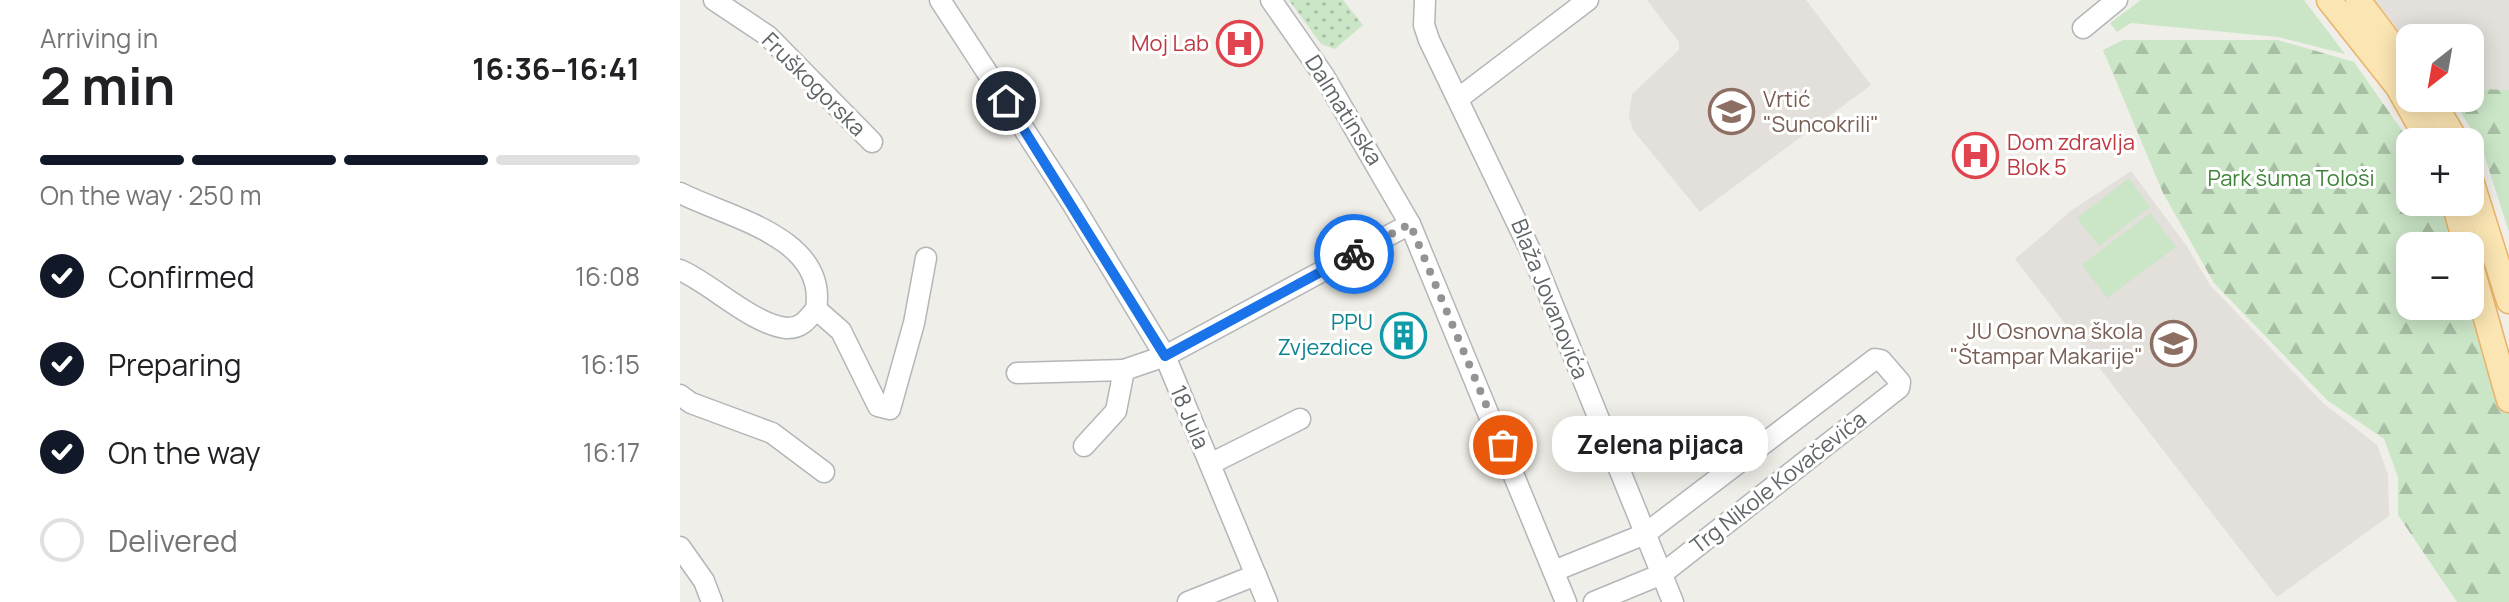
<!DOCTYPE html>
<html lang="en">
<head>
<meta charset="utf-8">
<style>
	body { margin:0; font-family:Manrope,sans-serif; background:#f2f2f2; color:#202124; height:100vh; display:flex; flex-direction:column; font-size:30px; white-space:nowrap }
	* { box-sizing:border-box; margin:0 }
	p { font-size:26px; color:#757577 }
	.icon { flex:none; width:44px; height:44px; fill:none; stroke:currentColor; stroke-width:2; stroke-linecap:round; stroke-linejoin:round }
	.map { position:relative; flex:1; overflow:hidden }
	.side { display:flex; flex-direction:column; background:#fff; width:680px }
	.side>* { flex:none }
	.needle { width:52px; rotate:211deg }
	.fabs { position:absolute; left:1716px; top:24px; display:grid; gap:16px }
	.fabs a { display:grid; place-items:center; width:88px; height:88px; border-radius:16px; background:#fff; box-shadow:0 4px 20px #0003; font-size:40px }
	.pin { position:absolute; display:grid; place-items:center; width:68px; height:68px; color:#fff; margin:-34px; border:4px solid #fff; border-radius:50%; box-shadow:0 2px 8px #0007 }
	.courier { position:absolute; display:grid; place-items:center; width:80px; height:80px; margin:-40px; border:6px solid #1a73e8; border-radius:50%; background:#fff; color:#222; box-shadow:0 2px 10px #0007 }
	.bubble { position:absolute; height:56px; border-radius:24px; background:#fff; box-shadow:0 4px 20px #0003; font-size:26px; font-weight:700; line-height:56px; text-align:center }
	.headline em { font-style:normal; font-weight:700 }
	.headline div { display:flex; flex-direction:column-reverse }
	.headline { display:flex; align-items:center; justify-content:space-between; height:136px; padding:0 40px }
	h1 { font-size:52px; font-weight:700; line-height:60px }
	.bar { display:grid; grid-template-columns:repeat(4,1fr); gap:12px 8px; align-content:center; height:96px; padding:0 40px }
	.bar i { height:10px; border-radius:6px; background:#e0e0e0 }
	.bar .active { background:#111827 }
	.bar p { grid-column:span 4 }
	ol { padding:0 40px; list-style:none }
	li { display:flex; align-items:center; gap:24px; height:88px }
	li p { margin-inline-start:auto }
	li .icon { padding:8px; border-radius:50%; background:#111827; color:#fff; stroke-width:4 }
	li:last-child { color:#757577 }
	li i { width:44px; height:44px; border:4px solid #e0e0e0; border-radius:50% }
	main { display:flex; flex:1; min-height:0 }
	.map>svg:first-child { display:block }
</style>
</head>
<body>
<main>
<section class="side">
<div class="headline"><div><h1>2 min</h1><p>Arriving in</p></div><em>16:36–16:41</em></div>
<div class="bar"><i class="active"></i><i class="active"></i><i class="active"></i><i></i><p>On the way · 250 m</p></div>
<ol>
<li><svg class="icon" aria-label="check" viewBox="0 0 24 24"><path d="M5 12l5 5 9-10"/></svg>Confirmed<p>16:08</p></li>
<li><svg class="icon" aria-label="check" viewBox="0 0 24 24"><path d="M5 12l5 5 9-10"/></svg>Preparing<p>16:15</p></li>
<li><svg class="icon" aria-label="check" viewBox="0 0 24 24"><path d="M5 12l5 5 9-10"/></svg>On the way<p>16:17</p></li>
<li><i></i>Delivered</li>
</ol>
</section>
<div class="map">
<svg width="1829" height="602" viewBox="0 0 1829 602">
	<defs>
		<pattern id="grass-dots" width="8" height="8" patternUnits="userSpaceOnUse" patternTransform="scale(2)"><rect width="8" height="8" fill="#cbe6c7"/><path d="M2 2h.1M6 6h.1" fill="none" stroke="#a8bea5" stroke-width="1.8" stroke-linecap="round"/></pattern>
		<pattern id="forest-firs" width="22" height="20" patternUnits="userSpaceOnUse" patternTransform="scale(2)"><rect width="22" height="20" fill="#cbe6c7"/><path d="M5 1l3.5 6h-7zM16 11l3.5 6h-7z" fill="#a8bea5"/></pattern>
	</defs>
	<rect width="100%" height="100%" fill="#f0eee8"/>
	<g fill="#e3dfda">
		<path d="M967,0H1126L1191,85L1020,212L953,130L949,117L952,94L999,50V42Z"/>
		<path d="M1695,0H1829V90L1802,89L1790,94V38H1730V45Z"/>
		<path d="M1451,171L1506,245L1530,285L1643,403L1697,445L1708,474L1709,516L1597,597L1335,259L1392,210Z"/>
	</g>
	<path fill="url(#grass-dots)" d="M609,0H663L683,25L655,49L641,44Z"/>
	<g fill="url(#forest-firs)">
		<path d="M1443,40H1598L1674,62L1730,142V202H1763L1777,246H1730V306H1790L1829,412V602H1777L1718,515V477L1704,439L1647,400L1534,283L1483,193L1423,50Z"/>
		<path d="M1802,89L1829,90V232L1802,148L1779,109L1784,98Z"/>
	</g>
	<g fill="#cbe6c7">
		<path d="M1461,0H1624L1665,54L1598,37L1451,23L1437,32L1430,23Z"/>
		<path d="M1449,178L1470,207L1419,246L1397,218Z"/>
		<path d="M1470,213L1496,247L1427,298L1402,265Z"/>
	</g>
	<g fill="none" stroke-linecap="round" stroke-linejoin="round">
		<defs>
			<g id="minor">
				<path d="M34,0L88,36L192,142"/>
				<path d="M260,0L392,203L485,356L587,602"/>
				<path d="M591,0L644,76L730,224L886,602"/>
				<path d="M745,0L744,25L749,40L853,256L993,602"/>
				<path d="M1403,28L1437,0"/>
				<path d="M779,98L908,0"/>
				<path d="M0,193C47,217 148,237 136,309C128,319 121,329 106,328C72,324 32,284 0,270"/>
				<path d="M136,309L161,331L198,406L210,409L234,323L246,258"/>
				<path d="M337,373L444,370"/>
				<path d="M0,395L11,403L92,433L144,472"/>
				<path d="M404,446L436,411L444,370L485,356L730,224"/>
				<path d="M530,464L620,419"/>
				<path d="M0,547L24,581L32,602"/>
				<path d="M874,571L965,534L1195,359L1201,360L1220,382L1219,388L982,574L914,602"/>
				<path d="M508,602L576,575"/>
			</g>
			<g id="major">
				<path d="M1649,0L1718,87L1749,142"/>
				<path d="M1678,0L1730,69"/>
				<path d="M1751,98L1777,142"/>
				<path d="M1790,177L1829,301"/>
				<path d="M1774,202L1786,246"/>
				<path d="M1790,262L1829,400"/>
			</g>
		</defs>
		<use href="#minor" stroke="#b3b6b9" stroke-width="23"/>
		<use href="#major" stroke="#eab368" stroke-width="27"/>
		<use href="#minor" stroke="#fff" stroke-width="20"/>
		<use href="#major" stroke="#fbe5b3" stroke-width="24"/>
	</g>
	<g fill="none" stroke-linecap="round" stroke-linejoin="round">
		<path stroke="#929494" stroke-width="8" stroke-dasharray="0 14.4" d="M674,254L730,224L823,445"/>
		<path stroke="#1a73e8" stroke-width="10" d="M326,101L485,356L674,254"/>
	</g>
	<defs>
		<symbol id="hospital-ring" viewBox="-11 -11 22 22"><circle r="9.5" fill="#fff" stroke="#e0444e" stroke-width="1.5"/><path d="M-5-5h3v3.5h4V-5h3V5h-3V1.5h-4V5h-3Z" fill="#e0444e"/></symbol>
		<symbol id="school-ring" viewBox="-11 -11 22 22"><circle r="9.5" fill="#fff" stroke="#8d6e63" stroke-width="1.5"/><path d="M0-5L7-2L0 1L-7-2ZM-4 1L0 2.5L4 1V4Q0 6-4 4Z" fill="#8d6e63"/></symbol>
		<symbol id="building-ring" viewBox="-11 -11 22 22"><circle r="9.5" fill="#fff" stroke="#0f9aa8" stroke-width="1.5"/><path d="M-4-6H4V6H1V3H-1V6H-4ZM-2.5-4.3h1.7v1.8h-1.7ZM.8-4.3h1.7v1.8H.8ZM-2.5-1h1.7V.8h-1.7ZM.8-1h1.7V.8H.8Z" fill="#0f9aa8"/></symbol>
	</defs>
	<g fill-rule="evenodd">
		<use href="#hospital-ring" x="534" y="18" width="51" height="51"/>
		<use href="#school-ring" x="1026" y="86" width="51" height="51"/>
		<use href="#hospital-ring" x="1270" y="130" width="51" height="51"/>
		<use href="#building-ring" x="698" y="310" width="51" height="51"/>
		<use href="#school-ring" x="1468" y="318" width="51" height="51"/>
	</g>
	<g text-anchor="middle" stroke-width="6" stroke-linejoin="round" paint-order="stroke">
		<g font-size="22" fill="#be3a42" stroke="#fff" text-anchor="end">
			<text x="529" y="51">Moj Lab</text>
			<text x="1327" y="150" text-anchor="start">Dom zdravlja<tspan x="1327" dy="25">Blok 5</tspan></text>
		</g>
		<g font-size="22" fill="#5f6467" stroke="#fff">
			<text transform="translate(134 84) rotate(45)" y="8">Fruškogorska</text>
			<text transform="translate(664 110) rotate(58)" y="8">Dalmatinska</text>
			<text transform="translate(870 299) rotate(68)" y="8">Blaža Jovanovića</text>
			<text transform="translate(510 417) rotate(67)" y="8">18 Jula</text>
			<text transform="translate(1098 482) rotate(-38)" y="8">Trg Nikole Kovačevića</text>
		</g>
		<g font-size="22" fill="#785e54" stroke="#fff" text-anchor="start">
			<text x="1083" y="107">Vrtić<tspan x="1083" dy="25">"Suncokrili"</tspan></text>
			<text x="1463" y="339" text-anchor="end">JU Osnovna škola<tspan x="1463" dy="25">"Štampar Makarije"</tspan></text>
		</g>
		<g font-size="22" fill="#41833b" stroke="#fff">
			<text x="1611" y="186">Park šuma Tološi</text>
		</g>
		<g font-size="22" fill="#0d838f" stroke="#fff" text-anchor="end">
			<text x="693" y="330">PPU<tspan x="693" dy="25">Zvjezdice</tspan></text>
		</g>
	</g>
</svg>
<div class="fabs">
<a><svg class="needle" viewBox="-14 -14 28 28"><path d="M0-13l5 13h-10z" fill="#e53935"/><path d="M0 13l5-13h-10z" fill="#757577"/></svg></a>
<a>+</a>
<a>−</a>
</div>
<div class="pin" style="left:823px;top:445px;background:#ea580c"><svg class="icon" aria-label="bag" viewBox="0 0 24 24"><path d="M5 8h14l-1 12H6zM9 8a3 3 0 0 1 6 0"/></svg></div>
<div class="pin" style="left:326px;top:101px;background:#1f2937"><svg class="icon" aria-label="home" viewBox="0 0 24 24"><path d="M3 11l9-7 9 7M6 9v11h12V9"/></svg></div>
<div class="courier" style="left:674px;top:254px"><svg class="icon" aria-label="bike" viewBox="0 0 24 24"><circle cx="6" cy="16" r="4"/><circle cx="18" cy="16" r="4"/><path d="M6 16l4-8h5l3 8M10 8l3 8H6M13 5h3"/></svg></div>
<div class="bubble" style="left:872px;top:416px;width:216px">Zelena pijaca</div>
</div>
</main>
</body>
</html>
